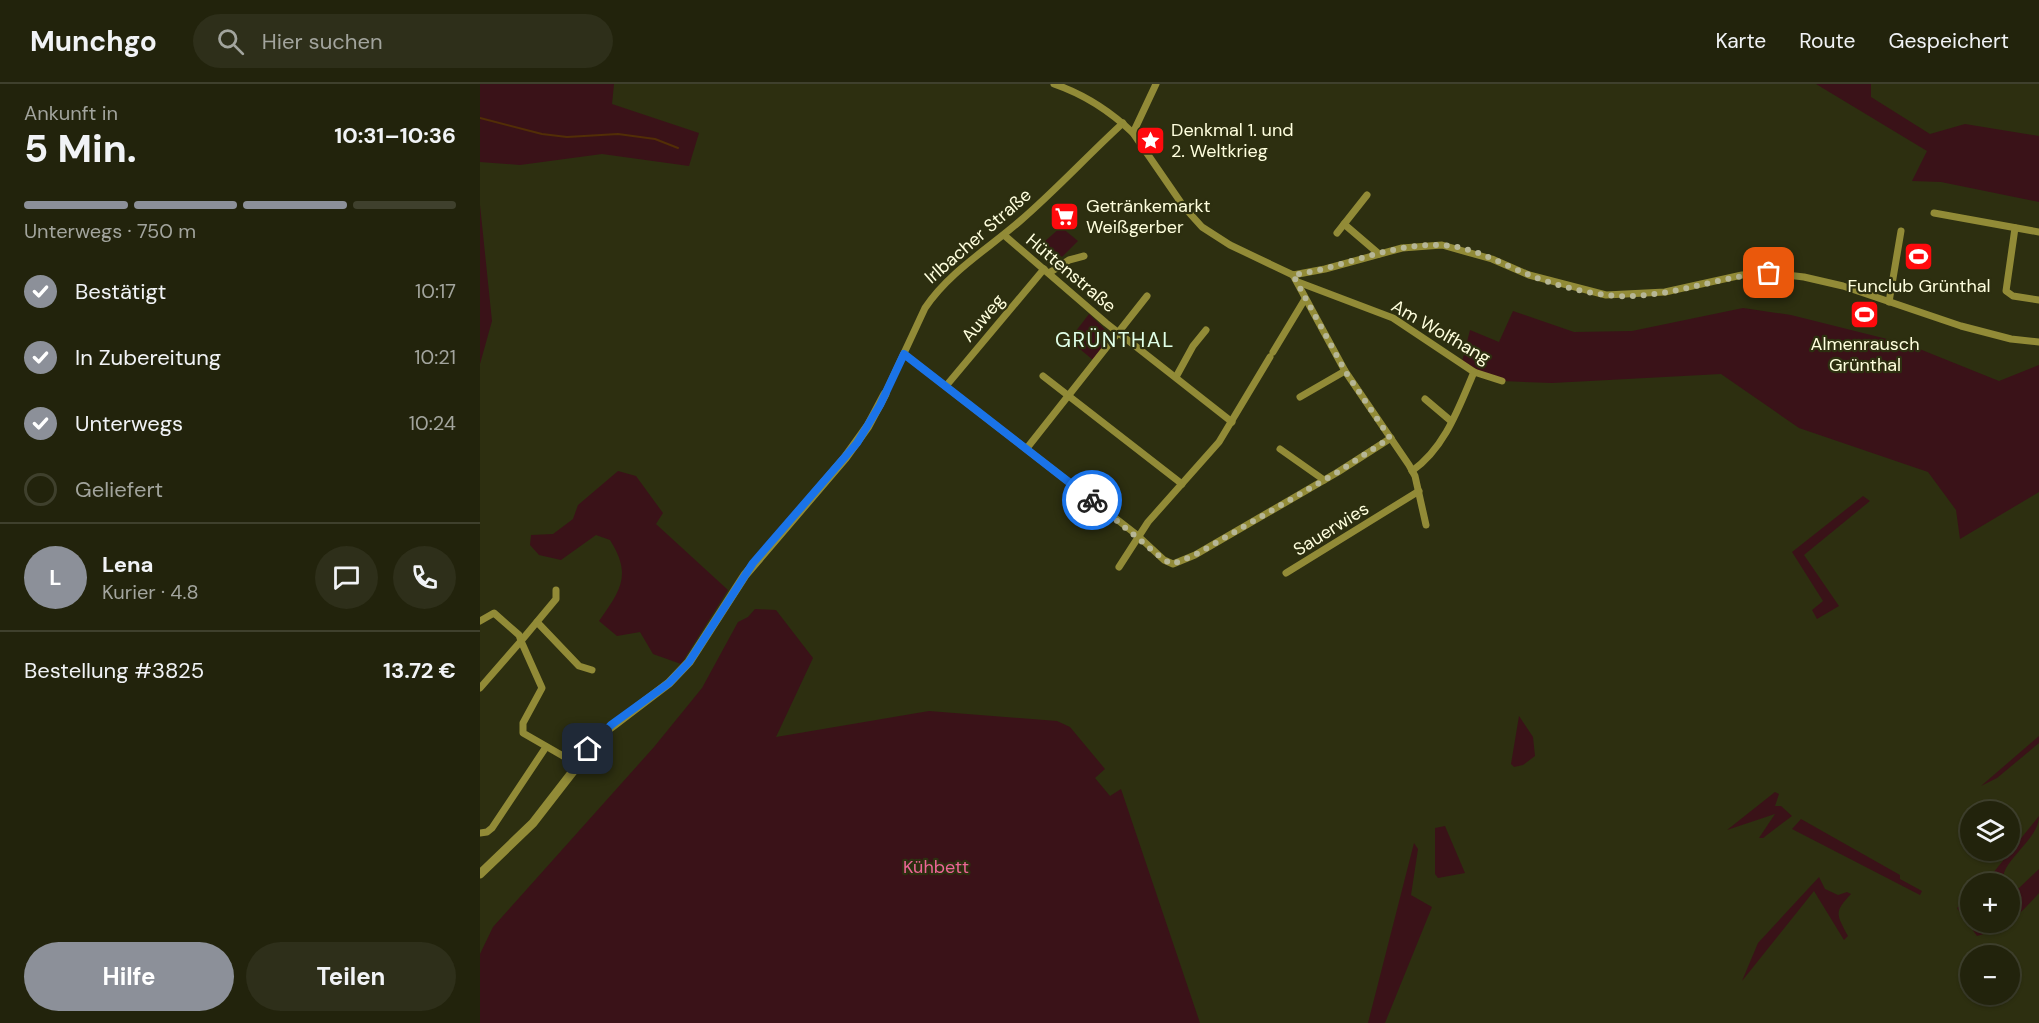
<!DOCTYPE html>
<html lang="de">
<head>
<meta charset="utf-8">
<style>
	body { margin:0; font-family:"DM Sans",sans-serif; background:#2e2f1a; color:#f1f3f6; height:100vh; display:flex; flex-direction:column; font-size:22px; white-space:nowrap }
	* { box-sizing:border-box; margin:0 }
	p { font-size:20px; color:#a2a49d }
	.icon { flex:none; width:33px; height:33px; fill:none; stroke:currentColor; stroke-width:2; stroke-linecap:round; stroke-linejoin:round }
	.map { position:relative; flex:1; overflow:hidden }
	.drawer { display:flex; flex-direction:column; background:#22230c; width:480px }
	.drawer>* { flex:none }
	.fabs { position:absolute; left:1480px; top:717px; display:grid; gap:12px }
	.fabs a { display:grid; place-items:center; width:60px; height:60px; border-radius:50%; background:#22230c; box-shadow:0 2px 4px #0004,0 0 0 2px #3f402d; font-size:30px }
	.pin { position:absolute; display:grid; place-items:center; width:51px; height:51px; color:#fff; margin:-26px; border-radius:12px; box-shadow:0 3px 9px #0006 }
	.courier { position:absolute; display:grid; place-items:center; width:60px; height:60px; margin:-30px; border:4px solid #1a73e8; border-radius:50%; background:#fff; color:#222; box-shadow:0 2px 8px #0007 }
	.overview em { font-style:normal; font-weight:700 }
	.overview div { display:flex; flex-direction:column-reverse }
	.overview { display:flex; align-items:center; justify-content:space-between; height:102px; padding:0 24px }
	h1 { font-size:39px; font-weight:700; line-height:45px }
	.bar { display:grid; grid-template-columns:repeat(4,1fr); gap:9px 6px; align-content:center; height:72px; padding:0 24px }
	.bar i { height:8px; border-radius:4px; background:#3f402d }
	.bar .current { background:#8c9099 }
	.bar p { grid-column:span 4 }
	.line { display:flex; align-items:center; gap:15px; padding:0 24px; border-top:2px solid #3f402d }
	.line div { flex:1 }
	.round { display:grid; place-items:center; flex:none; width:63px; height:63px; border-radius:32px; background:#2e2f1a }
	ol { padding:0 24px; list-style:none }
	li { display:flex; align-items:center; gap:18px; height:66px }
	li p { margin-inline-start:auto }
	li .icon { padding:6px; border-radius:50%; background:#8c9099; color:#fff; stroke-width:4 }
	li:last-child { color:#a2a49d }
	li i { width:33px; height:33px; border:3px solid #3f402d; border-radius:50% }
	.primary-button { display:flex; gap:12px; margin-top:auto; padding:12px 24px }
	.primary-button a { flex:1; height:69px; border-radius:36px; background:#8c9099; color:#fff; font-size:24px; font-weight:700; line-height:69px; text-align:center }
	.primary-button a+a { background:#2e2f1a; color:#f1f3f6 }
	header { display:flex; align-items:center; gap:36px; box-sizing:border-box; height:84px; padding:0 30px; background:#22230c; border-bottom:2px solid #3f402d }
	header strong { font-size:28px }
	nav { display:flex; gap:33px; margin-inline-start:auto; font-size:21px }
	.search { width:420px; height:54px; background:#2e2f1a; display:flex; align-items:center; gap:15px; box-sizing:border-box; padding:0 21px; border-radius:33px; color:#a2a49d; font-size:22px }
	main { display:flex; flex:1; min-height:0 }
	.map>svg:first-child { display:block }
</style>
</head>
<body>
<header>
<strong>Munchgo</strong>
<div class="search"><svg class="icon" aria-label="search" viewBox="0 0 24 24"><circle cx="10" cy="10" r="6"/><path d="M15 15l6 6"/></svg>Hier suchen</div>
<nav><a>Karte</a><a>Route</a><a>Gespeichert</a></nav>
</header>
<main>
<section class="drawer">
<div class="overview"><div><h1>5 Min.</h1><p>Ankunft in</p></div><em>10:31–10:36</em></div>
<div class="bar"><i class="current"></i><i class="current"></i><i class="current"></i><i></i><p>Unterwegs · 750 m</p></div>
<ol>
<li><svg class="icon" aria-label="check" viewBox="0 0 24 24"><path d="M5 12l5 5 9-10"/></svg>Bestätigt<p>10:17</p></li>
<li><svg class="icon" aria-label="check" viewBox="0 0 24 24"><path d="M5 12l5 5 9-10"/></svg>In Zubereitung<p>10:21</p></li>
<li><svg class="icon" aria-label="check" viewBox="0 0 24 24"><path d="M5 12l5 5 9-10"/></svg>Unterwegs<p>10:24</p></li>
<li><i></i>Geliefert</li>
</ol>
<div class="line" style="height:108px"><b class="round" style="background:#8c9099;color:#fff">L</b><div><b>Lena</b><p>Kurier · 4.8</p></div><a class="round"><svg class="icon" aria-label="chat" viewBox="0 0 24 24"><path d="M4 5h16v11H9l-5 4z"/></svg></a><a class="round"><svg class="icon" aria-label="phone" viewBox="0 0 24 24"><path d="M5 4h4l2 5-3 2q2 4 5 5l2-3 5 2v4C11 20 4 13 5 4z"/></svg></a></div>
<div class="line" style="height:78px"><div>Bestellung #3825</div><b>13.72 €</b></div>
<div class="primary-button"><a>Hilfe</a><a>Teilen</a></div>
</section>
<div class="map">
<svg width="1559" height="939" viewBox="0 0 1559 939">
	<rect width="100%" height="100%" fill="#2d2f10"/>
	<g fill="#3a1218">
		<path d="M0,0H134L132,20L219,49L209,82L122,70L40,81L0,78Z"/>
		<path d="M1336,0H1391V13L1450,50L1485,40L1559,52V118L1461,98L1432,97L1447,67Z"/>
		<path d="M0,121L12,237L0,280Z"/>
		<path d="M581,143L598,157L582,173L564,158Z"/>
		<path d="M1263,224L1311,231L1427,260L1519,297L1559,281V408L1480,455L1476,426L1448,388L1319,344L1241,290L1072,299L1022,297L994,288L982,278L990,246L1019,258L1033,227L1094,248L1152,247Z"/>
		<path d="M609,230L630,250V254L613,276L589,256Z"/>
		<path d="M138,387L156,392L183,429L176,440L248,506L201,580L173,570L160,548L137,552L119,537C141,506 152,491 130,456L116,451L81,476L59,471L50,461L51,451L73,450L93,435L98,421Z"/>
		<path d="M1383,412L1390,417L1324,471L1359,522L1337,535L1332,526L1343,517L1312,468Z"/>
		<path d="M275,525L296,526L333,574L296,653L449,627L577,637L590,643L625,685L615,694L630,712L641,705L720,939H0V870L13,843L174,663L222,604L258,538L268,533Z"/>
		<path d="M1039,632L1053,653L1055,672L1043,681L1034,683L1031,680Z"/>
		<path d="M1559,652V659L1517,694L1501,702Z"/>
		<path d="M1295,708L1299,710L1295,722H1301L1312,732L1283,754H1279L1295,730L1247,746Z"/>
		<path d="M1559,732C1559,757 1517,779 1524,799H1505Z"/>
		<path d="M1321,735L1420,791V795L1442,807L1440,811L1312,745Z"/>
		<path d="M965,742L985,789L958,794L955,790V744Z"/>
		<path d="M934,759L938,765L931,811L952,823L905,939H888Z"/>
		<path d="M1559,785V809C1538,832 1528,843 1497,852L1477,824L1491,812V838H1530V804H1539Z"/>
		<path d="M1339,793L1345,805L1358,811L1367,808L1371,810C1354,828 1356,830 1368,852L1364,856L1334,807L1262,897L1278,859Z"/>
	</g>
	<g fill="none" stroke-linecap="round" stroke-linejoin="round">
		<path stroke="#522e06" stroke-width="2" d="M0,34L62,50L87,53L138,50L175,55L198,64"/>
		<g stroke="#928b37" stroke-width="7">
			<path d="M574,0C603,10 630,27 653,49L704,123L722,143L750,161L813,191L845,185L922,164L962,161L1012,175L1049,191L1126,211L1185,208L1262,191L1289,189L1324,193L1363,202L1481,242L1531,255L1559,258"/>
			<path d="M653,49L676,0"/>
			<path d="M1454,129L1559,148"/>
			<path d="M864,140L899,170"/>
			<path d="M1535,144L1526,207L1533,212L1559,216"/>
			<path d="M857,149L887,111"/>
			<path d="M524,151L626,239L752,338"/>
			<path d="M569,189L589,176L604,172"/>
			<path d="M813,191L865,287L929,381L935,392L946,441"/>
			<path d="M818,198L913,234L994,288L1022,297"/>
			<path d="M1409,218L1421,147"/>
			<path d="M793,268L825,215"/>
			<path d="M424,270L657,451L684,476L693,480L715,471L858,388L911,354"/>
			<path d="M563,292L702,400"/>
			<path d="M696,293L713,262L726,246"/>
			<path d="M466,302L564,185"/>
			<path d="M405,310L445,224C469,188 508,165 540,137C576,106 608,71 643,39"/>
			<path d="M820,313L865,287"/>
			<path d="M945,315L971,337"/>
			<path d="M547,364L667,212"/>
			<path d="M800,365L844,396"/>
			<path d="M932,387C965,364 979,323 994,288"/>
			<path d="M639,483L668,438L739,358L790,273"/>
			<path d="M806,489L939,407"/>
			<path d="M0,537L14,529L39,551L41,557L76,515V506"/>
			<path d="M57,538L99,582L112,586"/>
			<path d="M0,604L41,557L62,604L43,639V649L97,680"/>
			<path d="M0,749L7,748L12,744L66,663"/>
		</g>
		<path stroke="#928b37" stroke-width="9" d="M0,790L53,739L122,650L189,599L209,578L265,491L365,374L388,342L405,310"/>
	</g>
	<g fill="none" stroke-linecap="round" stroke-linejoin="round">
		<path stroke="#b6b696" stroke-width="6" stroke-dasharray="0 10.8" d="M612,416L684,476L693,480L715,471L858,388L910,354L865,287L813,191C863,184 910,159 961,161C991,162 1020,179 1047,190C1071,200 1101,208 1126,211C1182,218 1235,192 1289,189"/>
		<path stroke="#1a73e8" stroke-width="8" d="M108,665L131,641L189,599L209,578L273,479L377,359L400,321L424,270L612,416"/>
	</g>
	<defs>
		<symbol id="sight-square" viewBox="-11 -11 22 22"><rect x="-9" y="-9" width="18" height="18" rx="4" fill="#ff0a0d" stroke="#2d2f10"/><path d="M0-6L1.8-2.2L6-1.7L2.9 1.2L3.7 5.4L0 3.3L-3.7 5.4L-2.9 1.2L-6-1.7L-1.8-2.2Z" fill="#fff"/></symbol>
		<symbol id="supermarket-square" viewBox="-11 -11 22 22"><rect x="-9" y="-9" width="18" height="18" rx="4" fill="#ff0a0d" stroke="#2d2f10"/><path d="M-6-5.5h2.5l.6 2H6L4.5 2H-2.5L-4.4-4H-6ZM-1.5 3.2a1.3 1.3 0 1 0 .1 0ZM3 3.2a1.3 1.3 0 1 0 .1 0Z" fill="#fff"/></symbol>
		<symbol id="stadium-square" viewBox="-11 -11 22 22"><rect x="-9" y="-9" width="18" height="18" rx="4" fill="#ff0a0d" stroke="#2d2f10"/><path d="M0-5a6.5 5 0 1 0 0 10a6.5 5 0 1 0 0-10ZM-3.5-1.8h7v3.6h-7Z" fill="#fff"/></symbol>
	</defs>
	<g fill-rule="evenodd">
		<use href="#sight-square" x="654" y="40" width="33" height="33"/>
		<use href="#supermarket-square" x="568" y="116" width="33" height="33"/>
		<use href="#stadium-square" x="1422" y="156" width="33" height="33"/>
		<use href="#stadium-square" x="1368" y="214" width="33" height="33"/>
	</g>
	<g text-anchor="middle" stroke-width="4.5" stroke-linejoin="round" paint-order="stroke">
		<g font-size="18" fill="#ffffde" stroke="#2d2f10" text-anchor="start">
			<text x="691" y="52">Denkmal 1. und<tspan x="691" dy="21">2. Weltkrieg</tspan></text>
			<text x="606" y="128">Getränkemarkt<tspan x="606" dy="21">Weißgerber</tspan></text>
			<text x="1439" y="208" text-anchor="middle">Funclub Grünthal</text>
			<text x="1385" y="266" text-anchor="middle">Almenrausch<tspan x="1385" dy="21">Grünthal</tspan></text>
		</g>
		<g font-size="18" fill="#ffffde" stroke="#2d2f10">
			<text transform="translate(498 152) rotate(-41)" y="6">Irlbacher Straße</text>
			<text transform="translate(591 189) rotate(40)" y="6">Hüttenstraße</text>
			<text transform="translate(503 234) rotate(-50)" y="6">Auweg</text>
			<text transform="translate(961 248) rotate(30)" y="6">Am Wolfhang</text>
			<text transform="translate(851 445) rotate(-32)" y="6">Sauerwies</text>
		</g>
		<g font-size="18" fill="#ec6696" stroke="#2d2f10">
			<text x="456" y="789">Kühbett</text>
		</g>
		<g font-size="21" letter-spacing="1.5" fill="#e0ffe8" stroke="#2d2f10">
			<text x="635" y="263">GRÜNTHAL</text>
		</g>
	</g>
</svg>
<div class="fabs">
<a><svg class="icon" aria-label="layers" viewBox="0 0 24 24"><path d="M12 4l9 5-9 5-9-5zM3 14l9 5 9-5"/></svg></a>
<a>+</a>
<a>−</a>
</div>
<div class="pin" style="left:1289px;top:189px;background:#ea580c"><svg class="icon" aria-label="bag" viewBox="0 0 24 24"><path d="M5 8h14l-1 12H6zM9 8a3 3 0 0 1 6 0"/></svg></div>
<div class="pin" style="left:108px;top:665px;background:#1f2937"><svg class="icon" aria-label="home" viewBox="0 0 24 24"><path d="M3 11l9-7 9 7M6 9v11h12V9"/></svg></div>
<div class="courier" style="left:612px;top:416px"><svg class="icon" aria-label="bike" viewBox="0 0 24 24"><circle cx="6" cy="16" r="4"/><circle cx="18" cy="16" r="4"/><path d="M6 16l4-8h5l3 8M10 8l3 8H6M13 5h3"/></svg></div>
</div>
</main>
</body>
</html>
